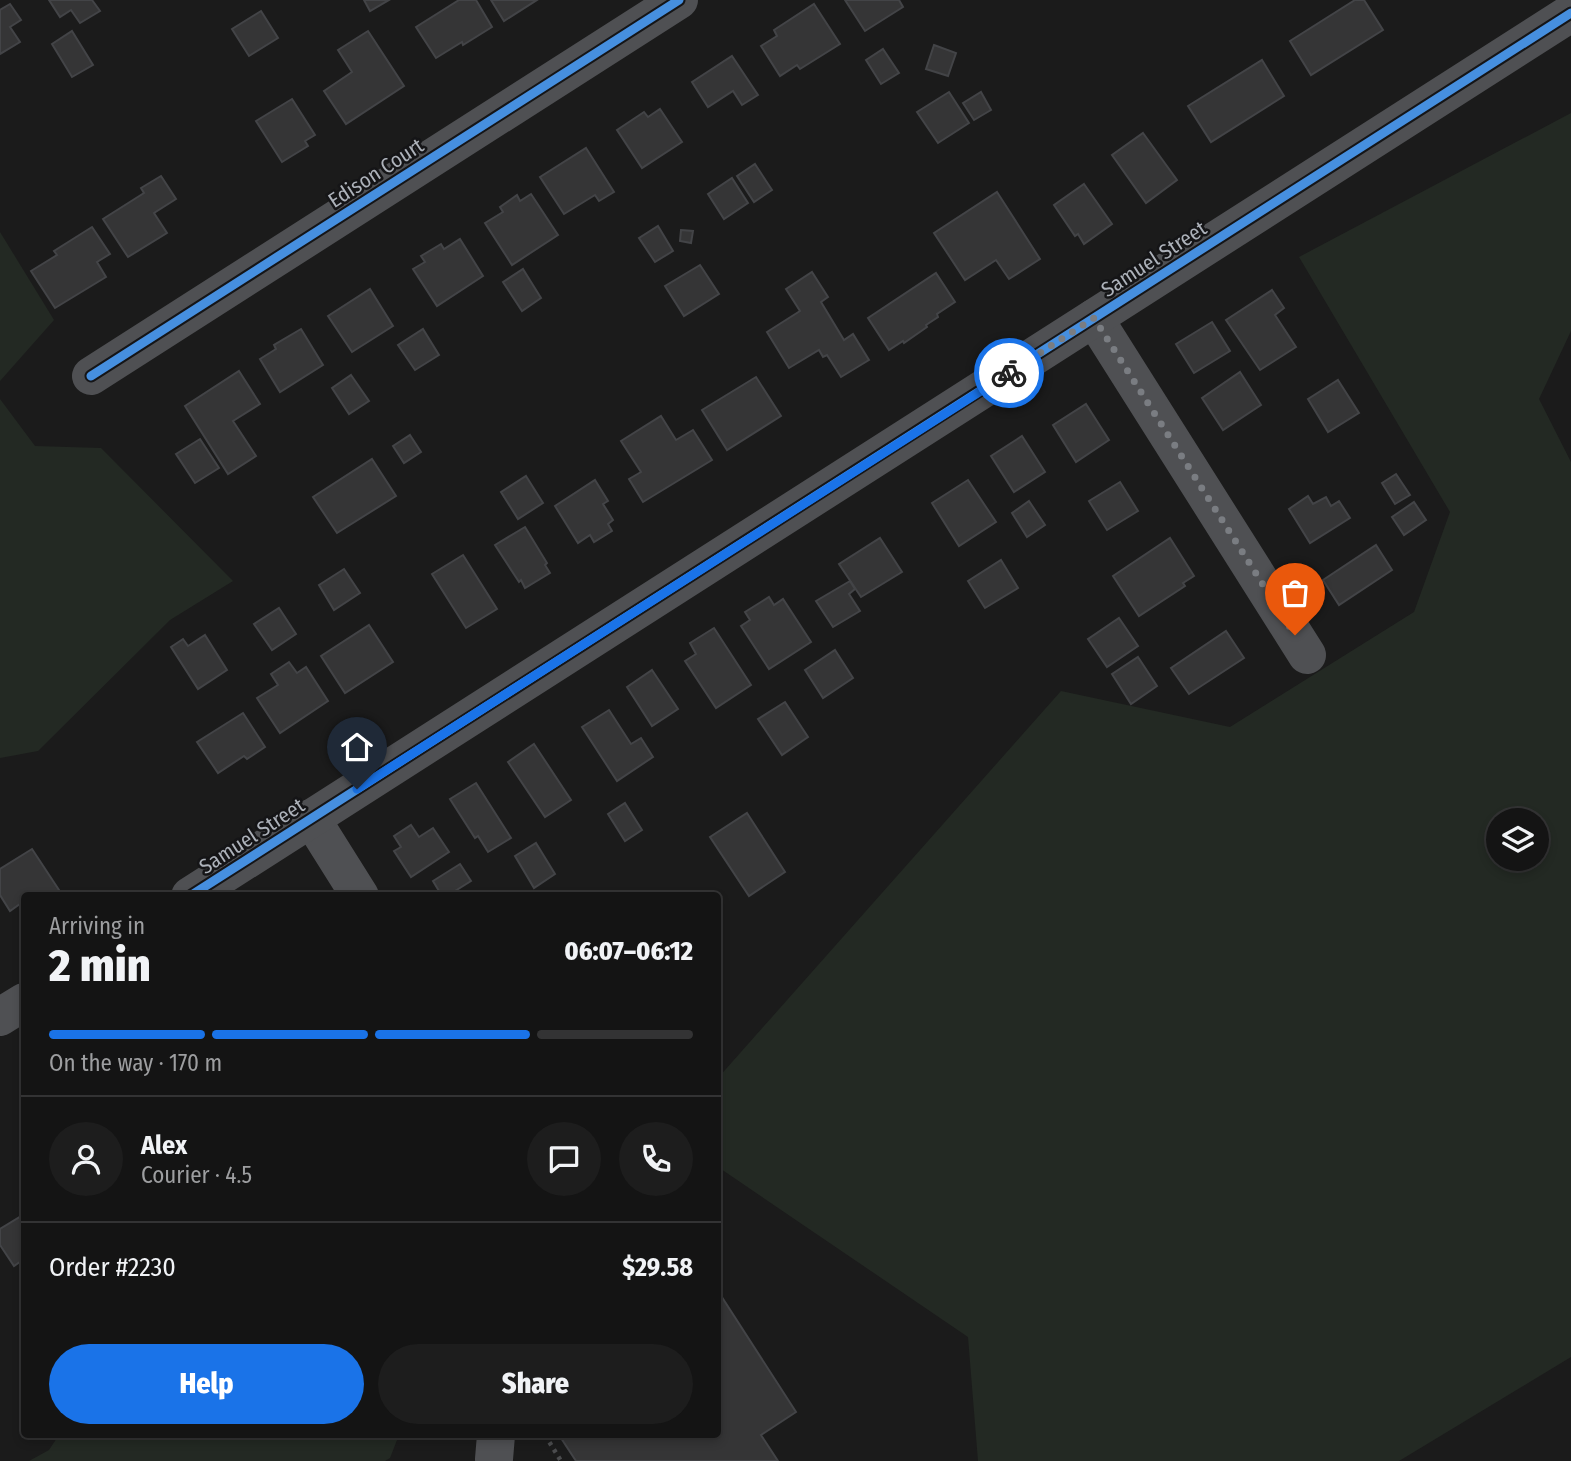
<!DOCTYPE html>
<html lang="en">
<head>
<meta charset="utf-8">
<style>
	body { margin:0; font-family:"Fira Sans Condensed",sans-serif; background:#1d1d1d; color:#f1f3f6; height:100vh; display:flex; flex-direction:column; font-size:26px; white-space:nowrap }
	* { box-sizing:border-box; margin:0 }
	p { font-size:23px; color:#9d9ea0 }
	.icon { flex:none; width:38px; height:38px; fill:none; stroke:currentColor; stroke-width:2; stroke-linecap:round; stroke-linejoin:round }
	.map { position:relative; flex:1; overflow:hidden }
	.details { position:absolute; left:21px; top:892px; width:700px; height:546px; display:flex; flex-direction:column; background:#141414; border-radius:7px; box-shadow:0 4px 10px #0003,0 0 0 2px #333334 }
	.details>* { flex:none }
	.buttons { position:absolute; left:1486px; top:808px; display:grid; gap:14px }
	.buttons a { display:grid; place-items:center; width:63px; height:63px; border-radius:50%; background:#141414; box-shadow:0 4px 10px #0003,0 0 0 2px #333334; font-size:35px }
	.pin { position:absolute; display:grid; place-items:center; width:60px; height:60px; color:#fff; margin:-72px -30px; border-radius:50% 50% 50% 0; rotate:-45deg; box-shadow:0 0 7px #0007 }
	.pin .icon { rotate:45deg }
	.courier { position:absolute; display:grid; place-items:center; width:70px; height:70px; margin:-35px; border:5px solid #1a73e8; border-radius:50%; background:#fff; color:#222; box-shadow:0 2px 9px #0007 }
	.overview em { font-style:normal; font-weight:800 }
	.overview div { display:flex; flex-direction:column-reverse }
	.overview { display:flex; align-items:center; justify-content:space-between; height:119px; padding:0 28px }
	h1 { font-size:46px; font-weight:800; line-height:52px }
	.bar { display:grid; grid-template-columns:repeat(4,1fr); gap:10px 7px; align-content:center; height:84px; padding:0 28px }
	.bar i { height:9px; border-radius:5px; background:#333334 }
	.bar .current { background:#1a73e8 }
	.bar p { grid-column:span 4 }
	.line { display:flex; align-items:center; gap:18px; padding:0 28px; border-top:2px solid #333334 }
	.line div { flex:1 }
	.round { display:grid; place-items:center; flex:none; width:74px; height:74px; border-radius:37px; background:#1d1d1d }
	.cta { display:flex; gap:14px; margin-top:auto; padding:14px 28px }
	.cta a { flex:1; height:80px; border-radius:42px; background:#1a73e8; color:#fff; font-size:28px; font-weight:800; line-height:80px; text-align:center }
	.cta a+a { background:#1d1d1d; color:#f1f3f6 }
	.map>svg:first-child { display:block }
</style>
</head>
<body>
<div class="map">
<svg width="1571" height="1461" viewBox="0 0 1571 1461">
	<rect width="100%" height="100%" fill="#1b1b1b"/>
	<g fill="#232923" fill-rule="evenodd">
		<path d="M1571,113V331L1539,399L1571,462V1357L1399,1461H978L968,1337L718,1167V1078L1061,691L1230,727L1414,612L1450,512L1299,257ZM1498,821H1536V859H1498Z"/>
		<path d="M0,232L54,320L0,381Z"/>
		<path d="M0,399L35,446L101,448L233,581L170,620L38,751L0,758Z"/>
		<path d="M59,1435H399L390,1458L385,1461H29L49,1450Z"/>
	</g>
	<g fill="#353536" stroke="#434447" stroke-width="2">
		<path d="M49,0H92L100,11L80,23L71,10L60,17Z"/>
		<path d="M364,0H389L370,11Z"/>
		<path d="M459,0H476L492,27L463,45L462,42L436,58L416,27Z"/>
		<path d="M491,0H537L504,21Z"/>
		<path d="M845,0H899L903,7L865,31Z"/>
		<path d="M1355,0H1364L1383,30L1311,75L1290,41Z"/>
		<path d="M10,4L21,20L10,27L20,42L0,54V10Z"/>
		<path d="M814,4L840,44L800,69L797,65L780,76L761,46L777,36L774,30Z"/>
		<path d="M261,11L278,38L249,56L232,29Z"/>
		<path d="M72,31L93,65L72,77L52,44Z"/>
		<path d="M368,31L404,86L346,124L324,91L352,72L338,50Z"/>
		<path d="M934,45L956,53L948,76L926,69Z"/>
		<path d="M883,49L899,73L881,84L866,60Z"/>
		<path d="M732,56L758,95L742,105L733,91L708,107L692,82Z"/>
		<path d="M1262,60L1284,96L1211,142L1188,106Z"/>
		<path d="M949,92L969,123L938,143L917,112Z"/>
		<path d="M981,92L991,110L974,120L963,103Z"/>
		<path d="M292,99L315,135L305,141L308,146L282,162L256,121Z"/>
		<path d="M660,109L682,142L642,168L617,130L644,112L648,117Z"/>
		<path d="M1143,133L1177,180L1146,203L1112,155Z"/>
		<path d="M586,148L614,192L599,201L595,195L564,214L540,177Z"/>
		<path d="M755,164L772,190L754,202L737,176Z"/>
		<path d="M161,176L176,199L154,213L167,233L128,257L103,219L144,193L141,188Z"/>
		<path d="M732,178L748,203L724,219L708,194Z"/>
		<path d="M1084,184L1112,224L1084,244L1078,234L1075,236L1054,205Z"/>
		<path d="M997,192L1040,259L1009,279L996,260L965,280L934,233Z"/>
		<path d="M531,194L558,235L512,265L485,223L503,212L500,207L517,195L520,201Z"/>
		<path d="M658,226L673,251L655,262L639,238Z"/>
		<path d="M92,227L110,254L97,262L106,277L55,308L31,271L57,255L54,251Z"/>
		<path d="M681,230L693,231L691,243L680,241Z"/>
		<path d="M460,239L483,276L437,306L413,269L425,262L421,256L441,244L444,249Z"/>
		<path d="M700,265L719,294L684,316L665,286Z"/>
		<path d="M523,269L541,298L522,311L503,282Z"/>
		<path d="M812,272L828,297L821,302L844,340L853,334L869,360L841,377L827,355L823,357L819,350L789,368L767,332L800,311L786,289Z"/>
		<path d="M936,273L955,302L937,314L938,317L926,325L927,327L904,343L903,341L889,350L868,318Z"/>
		<path d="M370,289L393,326L352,352L328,316Z"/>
		<path d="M1272,290L1284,308L1275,315L1296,347L1260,370L1226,320Z"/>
		<path d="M1212,322L1230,351L1194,373L1176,344Z"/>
		<path d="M301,329L323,365L280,392L260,359L276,349L274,345Z"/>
		<path d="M423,329L439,355L415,370L398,345Z"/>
		<path d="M239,371L260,404L233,421L256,456L228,474L185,406Z"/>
		<path d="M1240,372L1261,405L1223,430L1202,398Z"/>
		<path d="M351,375L369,401L349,414L332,388Z"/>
		<path d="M756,377L781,416L727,450L702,410Z"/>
		<path d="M1338,380L1359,413L1328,432L1308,399Z"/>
		<path d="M1086,404L1109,440L1076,462L1053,425Z"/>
		<path d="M661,416L676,440L693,430L712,460L643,502L629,479L641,472L621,441Z"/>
		<path d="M410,435L421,452L404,463L393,446Z"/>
		<path d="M1022,436L1045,472L1014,492L991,456Z"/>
		<path d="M200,439L219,468L195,483L176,454Z"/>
		<path d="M372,459L396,496L337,533L313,497Z"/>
		<path d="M1396,474L1410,495L1395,504L1382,483Z"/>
		<path d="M526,476L543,503L518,519L501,492Z"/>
		<path d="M595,480L608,501L603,504L613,520L608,524L612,531L594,542L590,535L578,543L555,506Z"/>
		<path d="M968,480L996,522L959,546L932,503Z"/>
		<path d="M1120,482L1138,511L1107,530L1089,501Z"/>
		<path d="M1308,496L1313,504L1326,497L1331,506L1339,501L1350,518L1310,543L1289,509Z"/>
		<path d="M1029,501L1045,525L1027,537L1012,513Z"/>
		<path d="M1414,502L1426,520L1404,535L1392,517Z"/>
		<path d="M525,527L547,563L545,565L550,573L525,588L521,580L519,582L495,545Z"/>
		<path d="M880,538L902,572L861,597L839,564Z"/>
		<path d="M1170,538L1194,576L1183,583L1185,586L1139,616L1113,576Z"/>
		<path d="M1376,545L1392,570L1339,605L1323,580Z"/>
		<path d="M463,555L497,609L466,628L432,574Z"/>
		<path d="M1001,560L1018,588L985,608L968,581Z"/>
		<path d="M344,569L360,593L334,610L319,585Z"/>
		<path d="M850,581L855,589L849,594L860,611L833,627L816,601Z"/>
		<path d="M769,597L774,605L783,599L811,642L769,669L741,626L750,620L745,612Z"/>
		<path d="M279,608L296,634L272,650L254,624Z"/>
		<path d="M1119,618L1138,646L1107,667L1088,639Z"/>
		<path d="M369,625L393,662L345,693L321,656Z"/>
		<path d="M714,628L751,685L716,708L685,661L696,654L690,643Z"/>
		<path d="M1226,631L1244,658L1189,694L1171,668Z"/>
		<path d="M205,635L227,670L198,689L171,647L183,639L188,646Z"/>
		<path d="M835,650L853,678L823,698L805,670Z"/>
		<path d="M1138,657L1157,686L1131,704L1112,674Z"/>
		<path d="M289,662L297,673L306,667L328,701L280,733L257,698L278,685L271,674Z"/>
		<path d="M652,670L678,709L652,726L627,687Z"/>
		<path d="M785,702L808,737L782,755L758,719Z"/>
		<path d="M609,710L631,744L641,738L653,757L617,781L582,727Z"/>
		<path d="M243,713L265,747L247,759L244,756L218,773L197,742Z"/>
		<path d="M534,744L571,800L545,817L508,762Z"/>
		<path d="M476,783L511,838L488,852L478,836L475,838L450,799Z"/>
		<path d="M625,803L642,830L625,841L608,814Z"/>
		<path d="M747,813L785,872L749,896L710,837Z"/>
		<path d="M411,825L419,837L433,828L449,852L411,877L394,851L401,847L394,836Z"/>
		<path d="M536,843L555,874L534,888L515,856Z"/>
		<path d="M32,849L61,893L57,896H24V901L10,911L0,895V869Z"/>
		<path d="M460,864L471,881L447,896H442L433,881Z"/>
		<path d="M23,1215L24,1217V1259L14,1266L0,1245V1229Z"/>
		<path d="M718,1291L796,1412L761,1435L778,1461H576L559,1435H718Z"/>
	</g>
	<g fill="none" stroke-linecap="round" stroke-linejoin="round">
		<path stroke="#4b4c4e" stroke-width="4.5" stroke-dasharray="3.5 5" stroke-linecap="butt" d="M545,1435L561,1461"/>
		<g stroke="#4f5053" stroke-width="38">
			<path d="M1094,318L1307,655"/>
			<path d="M91,376L679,0"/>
			<path d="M311,818L360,896"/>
			<path d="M190,896L1571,13"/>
			<path d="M0,1017L24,1002"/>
			<path d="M494,1459L496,1435"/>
		</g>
		<defs>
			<g id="cycleway">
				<path d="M91,376L679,0"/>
				<path d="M190,896L1571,13"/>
			</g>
		</defs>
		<use href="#cycleway" stroke="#151517" stroke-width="13"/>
		<use href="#cycleway" stroke="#468fdf" stroke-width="9"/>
	</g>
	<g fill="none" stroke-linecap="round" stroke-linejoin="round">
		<path stroke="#7a7d82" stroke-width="7" stroke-dasharray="0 12.6" d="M1009,373L1094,318L1295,635"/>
		<path stroke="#1a73e8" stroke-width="9" d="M357,789L1009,373"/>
	</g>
	<g text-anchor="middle" stroke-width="5" stroke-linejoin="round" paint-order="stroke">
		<g font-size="21" fill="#adb2ba" stroke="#151517">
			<text transform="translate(376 173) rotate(-33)" y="7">Edison Court</text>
			<text transform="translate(1154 259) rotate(-33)" y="7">Samuel Street</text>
			<text transform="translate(252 836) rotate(-33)" y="7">Samuel Street</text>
		</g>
	</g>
</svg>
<div class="buttons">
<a><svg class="icon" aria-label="layers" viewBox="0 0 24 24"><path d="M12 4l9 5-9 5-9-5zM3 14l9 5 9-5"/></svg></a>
</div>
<div class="pin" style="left:1295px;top:635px;background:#ea580c"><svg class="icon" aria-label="bag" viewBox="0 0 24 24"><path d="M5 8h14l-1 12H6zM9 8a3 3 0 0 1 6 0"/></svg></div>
<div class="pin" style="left:357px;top:789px;background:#1f2937"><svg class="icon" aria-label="home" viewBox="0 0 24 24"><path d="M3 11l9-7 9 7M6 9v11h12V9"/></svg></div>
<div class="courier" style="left:1009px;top:373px"><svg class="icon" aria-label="bike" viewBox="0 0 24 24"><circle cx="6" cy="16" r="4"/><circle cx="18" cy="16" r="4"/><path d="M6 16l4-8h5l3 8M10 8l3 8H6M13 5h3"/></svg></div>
<section class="details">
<div class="overview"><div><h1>2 min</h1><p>Arriving in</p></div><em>06:07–06:12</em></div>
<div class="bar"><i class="current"></i><i class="current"></i><i class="current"></i><i></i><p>On the way · 170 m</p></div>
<div class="line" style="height:126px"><a class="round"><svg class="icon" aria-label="person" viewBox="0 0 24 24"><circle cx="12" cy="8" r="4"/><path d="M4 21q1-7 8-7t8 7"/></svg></a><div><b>Alex</b><p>Courier · 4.5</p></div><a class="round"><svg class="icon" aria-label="chat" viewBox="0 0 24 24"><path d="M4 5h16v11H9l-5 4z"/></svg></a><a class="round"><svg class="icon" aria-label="phone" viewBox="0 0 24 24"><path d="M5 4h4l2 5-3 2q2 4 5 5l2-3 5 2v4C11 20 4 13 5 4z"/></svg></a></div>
<div class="line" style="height:91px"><div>Order #2230</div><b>$29.58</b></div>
<div class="cta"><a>Help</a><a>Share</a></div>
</section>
</div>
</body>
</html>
